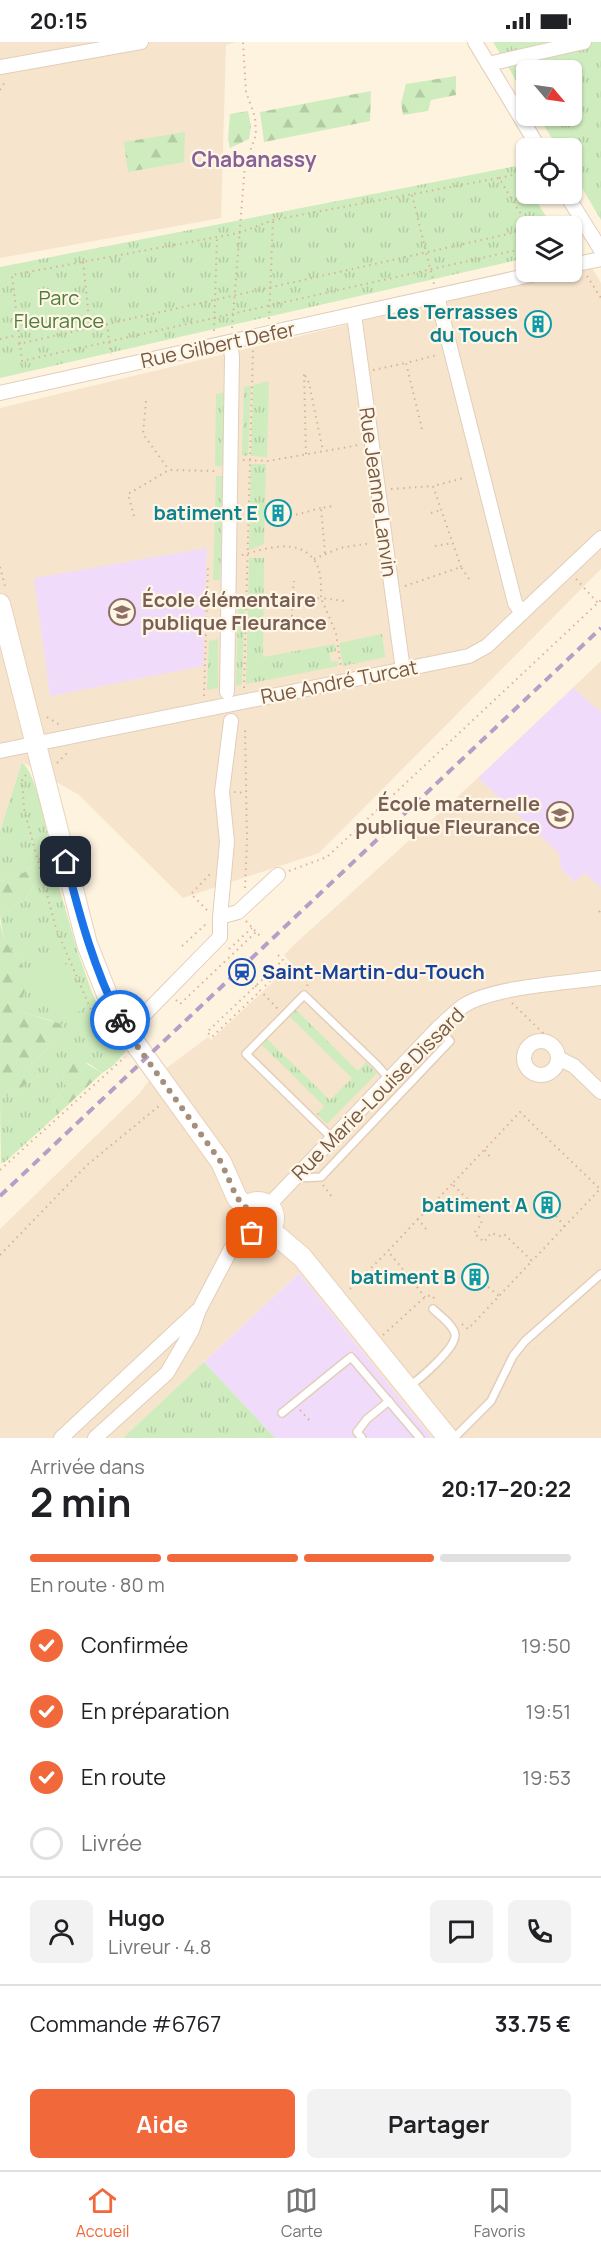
<!DOCTYPE html>
<html lang="fr">
<head>
<meta charset="utf-8">
<style>
	body { margin:0; font-family:Manrope,sans-serif; background:#f2f2f2; color:#202124; height:100vh; display:flex; flex-direction:column; font-size:22px; white-space:nowrap }
	* { box-sizing:border-box; margin:0 }
	p { font-size:20px; color:#757577 }
	.icon { flex:none; width:33px; height:33px; fill:none; stroke:currentColor; stroke-width:2; stroke-linecap:round; stroke-linejoin:round }
	.map { position:relative; height:1396px; overflow:hidden }
	.panel { display:flex; flex-direction:column; background:#fff; flex:1 }
	.panel>* { flex:none }
	.needle { width:39px; rotate:119deg }
	.tools { position:absolute; left:516px; top:18px; display:grid; gap:12px }
	.tools a { display:grid; place-items:center; width:66px; height:66px; border-radius:9px; background:#fff; box-shadow:0 2px 4px #0004; font-size:30px }
	.pin { position:absolute; display:grid; place-items:center; width:51px; height:51px; color:#fff; margin:-26px; border-radius:12px; box-shadow:0 3px 9px #0006 }
	.courier { position:absolute; display:grid; place-items:center; width:60px; height:60px; margin:-30px; border:4px solid #1a73e8; border-radius:50%; background:#fff; color:#222; box-shadow:0 2px 8px #0007 }
	.overview em { font-style:normal; font-weight:700 }
	.overview div { display:flex; flex-direction:column-reverse }
	.overview { display:flex; align-items:center; justify-content:space-between; height:102px; padding:0 30px }
	h1 { font-size:39px; font-weight:700; line-height:45px }
	.bar { display:grid; grid-template-columns:repeat(4,1fr); gap:9px 6px; align-content:center; height:72px; padding:0 30px }
	.bar i { height:8px; border-radius:4px; background:#e0e0e0 }
	.bar .active { background:#f1683a }
	.bar p { grid-column:span 4 }
	.line { display:flex; align-items:center; gap:15px; padding:0 30px; border-top:2px solid #e0e0e0 }
	.line div { flex:1 }
	.round { display:grid; place-items:center; flex:none; width:63px; height:63px; border-radius:9px; background:#f2f2f2 }
	ol { padding:0 30px; list-style:none }
	li { display:flex; align-items:center; gap:18px; height:66px }
	li p { margin-inline-start:auto }
	li .icon { padding:6px; border-radius:50%; background:#f1683a; color:#fff; stroke-width:4 }
	li:last-child { color:#757577 }
	li i { width:33px; height:33px; border:3px solid #e0e0e0; border-radius:50% }
	.button { display:flex; gap:12px; margin-top:auto; padding:12px 30px }
	.button a { flex:1; height:69px; border-radius:9px; background:#f1683a; color:#fff; font-size:24px; font-weight:700; line-height:69px; text-align:center }
	.button a+a { background:#f2f2f2; color:#202124 }
	.status { display:flex; justify-content:space-between; align-items:center; height:42px; padding:0 30px; background:#fff; direction:ltr }
	.status svg { height:16px; fill:currentColor }
	.menu { display:flex; justify-content:space-around; align-items:center; height:84px; border-top:2px solid #e0e0e0; background:#fff; font-size:16px; color:#757577 }
	.menu a { display:grid; justify-items:center; gap:3px }
	.menu .active { color:#f1683a }
	.map>svg:first-child { display:block }
</style>
</head>
<body>
<div class="status"><b>20:15</b><svg viewBox="0 0 49 12"><path d="M0 12V9h3v3zM5 12V6h3v6zM10 12V3h3v9zM15 12V0h3v12zM26 1h20v11H26zM47 4h2v5h-2z"/></svg></div>
<div class="map">
<svg width="601" height="1396" viewBox="0 0 601 1396">
	<defs>
		<pattern id="grass-tufts" width="24" height="20" patternUnits="userSpaceOnUse" patternTransform="scale(1.5)"><rect width="24" height="20" fill="#ceecbd"/><path d="M3 7l-1-3M5 7V3M7 7l1-3M15 17l-1-3M17 17v-4M19 17l1-3" fill="none" stroke="#b4cca4"/></pattern>
		<pattern id="forest-firs" width="22" height="20" patternUnits="userSpaceOnUse" patternTransform="scale(1.5)"><rect width="22" height="20" fill="#ceecbd"/><path d="M5 1l3.5 6h-7zM16 11l3.5 6h-7z" fill="#b4cca4"/></pattern>
	</defs>
	<rect width="100%" height="100%" fill="#fef3df"/>
	<g fill="#f6e4cd">
		<path d="M0,0H236L226,3L221,176L0,216Z"/>
		<path d="M591,224L601,241V527L319,811L183,856L79,753L22,720L0,789V366Z"/>
		<path d="M601,619V1396H432L299,1231L123,1396H0V1187L139,1052L148,1040L208,995L211,998L292,922L284,913L296,901L478,736Z"/>
	</g>
	<g fill="#f0dcfa">
		<path d="M207,506L203,624L50,654L34,536Z"/>
		<path d="M573,646L601,670V846L585,831L575,840L561,827L559,811L478,736Z"/>
		<path d="M299,1231L432,1396H275L204,1320Z"/>
	</g>
	<g fill="url(#grass-tufts)">
		<path d="M493,0H601V178L572,129V106H558L538,74H572V28H526V55Z"/>
		<path d="M516,124L526,142V152H532L552,184H526V216L0,336V225Z"/>
		<path d="M269,339L267,415L251,414L253,343Z"/>
		<path d="M251,344L248,414L242,413L244,345Z"/>
		<path d="M225,350L223,424H215L216,352Z"/>
		<path d="M251,422H266L264,502L249,508Z"/>
		<path d="M216,434H223L220,538H213Z"/>
		<path d="M249,516H264L263,615L335,602L336,609L329,611L331,620L338,619V624L246,642Z"/>
		<path d="M245,564L242,642L236,644L238,566Z"/>
		<path d="M382,592L385,615L343,624L339,601Z"/>
		<path d="M218,597V646L207,648L209,599Z"/>
		<path d="M22,720C37,733 47,789 51,810L25,830L0,840V789Z"/>
		<path d="M55,823L57,838L78,911L94,956L126,1009L113,1024L102,1031L88,1021L63,1034L66,1044L53,1060L57,1073L5,1120L1,1121L0,1058L39,1035L31,1022L55,1000L53,979L19,969V917L4,898L0,874L26,856L36,840Z"/>
		<path d="M295,967L358,1029L366,1020L377,1031L327,1082L317,1072L324,1064L261,1002L267,997L330,1058L352,1036L289,974Z"/>
		<path d="M204,1320L275,1396H123Z"/>
	</g>
	<g fill="url(#forest-firs)">
		<path d="M456,34V53L431,58L428,69L403,73L401,61L406,42Z"/>
		<path d="M371,49L370,79L264,100L260,70Z"/>
		<path d="M248,69L251,84L249,97L230,106L228,97L230,72Z"/>
		<path d="M185,90L184,120L128,130L124,100Z"/>
		<path d="M51,810L55,823L36,840L26,856L0,874V840L25,830Z"/>
		<path d="M0,881L4,898L19,917L27,940L19,969L64,983L55,1000L31,1022L39,1035L0,1058Z"/>
		<path d="M73,1014L102,1031L57,1073L53,1060L66,1044L63,1034L64,1017Z"/>
	</g>
	<path fill="#ceecbd" d="M63,916L83,968L53,979L34,928Z"/>
	<g fill="none" stroke-linecap="round" stroke-linejoin="round">
		<defs>
			<g id="lane">
				<path d="M333,1097L246,1012L304,953L377,1023L390,1038"/>
				<path d="M297,1136L321,1135L450,999L438,986"/>
				<path d="M408,1345C420,1337 456,1306 455,1293C454,1283 440,1274 433,1267"/>
				<path d="M282,1371L351,1315L420,1396"/>
				<path d="M362,1396L357,1390L367,1377L389,1359"/>
				<path d="M454,1396L491,1359L513,1314L525,1299L601,1232"/>
			</g>
			<g id="street">
				<path d="M475,0L539,106"/>
				<path d="M488,22L584,0"/>
				<path d="M0,25L141,0"/>
				<path d="M566,152L601,208"/>
				<path d="M572,223L601,217"/>
				<path d="M437,254L515,561L522,571"/>
				<path d="M354,273L403,628"/>
				<path d="M0,351L544,230"/>
				<path d="M227,650L232,315L230,300"/>
				<path d="M0,709L469,614L487,604L601,496"/>
				<path d="M220,875L227,800L222,750L231,679"/>
				<path d="M127,990L220,895V875L238,870L278,833"/>
				<circle cx="541" cy="1016" r="17"/>
				<path d="M558,1016L574,1024L601,1050"/>
				<path d="M269,1163L438,986C446,979 454,971 463,964C491,945 565,941 601,936"/>
				<path d="M61,1396L197,1269"/>
				<path d="M95,1396L167,1331L192,1288L199,1268L231,1207L247,1188"/>
			</g>
			<g id="secondary">
				<path d="M0,562L87,902L108,955L127,990L221,1120L237,1156L246,1165"/>
				<circle cx="258" cy="1176" r="16"/>
				<path d="M269,1187L302,1215L448,1396"/>
			</g>
		</defs>
		<use href="#lane" stroke="#e2ceba" stroke-width="10"/>
		<use href="#street" stroke="#e2ceba" stroke-width="16"/>
		<use href="#secondary" stroke="#ead2ba" stroke-width="22"/>
		<g stroke="#d9b398" stroke-width="2" stroke-dasharray="1.5 4.5" stroke-linecap="butt">
			<path d="M0,48L6,38"/>
			<path d="M499,136L522,131L526,138"/>
			<path d="M535,152L536,154L541,152"/>
			<path d="M412,153L434,242"/>
			<path d="M526,206L22,319L12,233L239,191L273,178L499,136L528,184"/>
			<path d="M83,220L90,286"/>
			<path d="M587,234L601,256"/>
			<path d="M553,239L568,235"/>
			<path d="M269,277L273,178"/>
			<path d="M107,282L111,312"/>
			<path d="M232,286L244,135L245,123L256,93L255,75L246,50L243,0"/>
			<path d="M214,289L217,196"/>
			<path d="M0,297L17,293"/>
			<path d="M18,302L526,188"/>
			<path d="M373,328L406,321"/>
			<path d="M146,359L143,392L169,428"/>
			<path d="M422,387L406,321L437,313"/>
			<path d="M306,412L304,331L309,341L323,409"/>
			<path d="M243,418L268,419L359,403"/>
			<path d="M391,447L433,444"/>
			<path d="M431,471L441,468"/>
			<path d="M290,473C300,473 311,468 321,466"/>
			<path d="M134,474L128,452L169,428L218,429"/>
			<path d="M435,504L453,501"/>
			<path d="M325,511L321,466L332,464"/>
			<path d="M242,513C264,507 298,495 314,518C322,529 321,544 321,556L345,559"/>
			<path d="M314,517L340,506L371,501"/>
			<path d="M0,525L6,548"/>
			<path d="M461,525L433,444L464,436"/>
			<path d="M576,537L598,561"/>
			<path d="M405,544L461,525L469,537"/>
			<path d="M292,558L294,539"/>
			<path d="M298,576L292,574V558L321,556L336,591L341,626"/>
			<path d="M244,646L253,307"/>
			<path d="M204,654L208,522"/>
			<path d="M47,675L60,683"/>
			<path d="M57,721L68,710"/>
			<path d="M26,733L22,737L24,767L56,886L106,1003L113,1000"/>
			<path d="M234,750L246,751"/>
			<path d="M289,829L327,815L601,558"/>
			<path d="M245,846L247,799L245,684"/>
			<path d="M207,868L191,852L211,831"/>
			<path d="M599,870L601,868"/>
			<path d="M246,879L261,895"/>
			<path d="M182,904L206,882"/>
			<path d="M229,907L252,886"/>
			<path d="M278,913L299,935H309L307,945"/>
			<path d="M247,935L278,967"/>
			<path d="M265,944L287,922"/>
			<path d="M257,952L212,995L207,990L283,918"/>
			<path d="M176,958L180,962L256,890"/>
			<path d="M512,961L543,991L546,1000"/>
			<path d="M485,1108L492,1118"/>
			<path d="M0,1128L125,1015"/>
			<path d="M323,1143L332,1155"/>
			<path d="M556,1174L565,1185"/>
			<path d="M418,1177L388,1209L425,1255"/>
			<path d="M426,1187L418,1177L452,1142"/>
			<path d="M0,1213L87,1123L159,1064"/>
			<path d="M488,1245L499,1254"/>
			<path d="M350,1247L388,1209"/>
			<path d="M462,1282L468,1287L532,1219L504,1192L500,1194L491,1191L484,1200L474,1191L482,1182L479,1174L480,1169L452,1142L520,1070L600,1147L532,1219"/>
			<path d="M383,1293L425,1255L431,1253L436,1258"/>
			<path d="M300,1368L310,1379"/>
		</g>
		<use href="#lane" stroke="#fff" stroke-width="7"/>
		<use href="#street" stroke="#fff" stroke-width="14"/>
		<use href="#secondary" stroke="#fff" stroke-width="20"/>
		<path stroke="#b59ec7" stroke-width="4" stroke-dasharray="9 6" stroke-linecap="butt" d="M0,1154L601,586"/>
	</g>
	<g fill="none" stroke-linecap="round" stroke-linejoin="round">
		<path stroke="#a58e7b" stroke-width="6" stroke-dasharray="0 10.8" d="M120,978L127,990L221,1120L237,1156L246,1165L242,1170L243,1182L252,1191"/>
		<path stroke="#1a73e8" stroke-width="8" d="M66,820C80,875 94,927 120,978"/>
	</g>
	<defs>
		<symbol id="building-ring" viewBox="-11 -11 22 22"><circle r="9.5" fill="#fff6e6" stroke="#0f9aa8" stroke-width="1.5"/><path d="M-4-6H4V6H1V3H-1V6H-4ZM-2.5-4.3h1.7v1.8h-1.7ZM.8-4.3h1.7v1.8H.8ZM-2.5-1h1.7V.8h-1.7ZM.8-1h1.7V.8H.8Z" fill="#0f9aa8"/></symbol>
		<symbol id="school-ring" viewBox="-11 -11 22 22"><circle r="9.5" fill="#fff6e6" stroke="#8d6e63" stroke-width="1.5"/><path d="M0-5L7-2L0 1L-7-2ZM-4 1L0 2.5L4 1V4Q0 6-4 4Z" fill="#8d6e63"/></symbol>
		<symbol id="station-ring" viewBox="-11 -11 22 22"><circle r="9.5" fill="#fff6e6" stroke="#1a4fb4" stroke-width="1.5"/><path d="M-3-6H3Q5-6 5-4V2Q5 4 3 4L4.5 6H3L1.5 4h-3L-3 6H-4.5L-3 4Q-5 4-5 2V-4Q-5-6-3-6ZM-3.5-4v3h7v-3ZM-3.5 1v1.5H-2V1ZM2 1v1.5H3.5V1Z" fill="#1a4fb4"/></symbol>
	</defs>
	<g fill-rule="evenodd">
		<use href="#building-ring" x="523" y="267" width="30" height="30"/>
		<use href="#building-ring" x="263" y="456" width="30" height="30"/>
		<use href="#school-ring" x="107" y="555" width="30" height="30"/>
		<use href="#school-ring" x="545" y="758" width="30" height="30"/>
		<use href="#station-ring" x="227" y="915" width="30" height="30"/>
		<use href="#building-ring" x="532" y="1148" width="30" height="30"/>
		<use href="#building-ring" x="460" y="1220" width="30" height="30"/>
	</g>
	<g text-anchor="middle" stroke-width="4.5" stroke-linejoin="round" paint-order="stroke">
		<g font-size="20" fill="#4d7c3c" stroke="#fff6e6">
			<text x="59" y="263">Parc<tspan x="59" dy="23">Fleurance</tspan></text>
		</g>
		<g font-size="20" font-weight="bold" fill="#0d838f" stroke="#fff6e6" text-anchor="end">
			<text x="518" y="277">Les Terrasses<tspan x="518" dy="23">du Touch</tspan></text>
			<text x="258" y="478">batiment E</text>
			<text x="528" y="1170">batiment A</text>
			<text x="456" y="1242">batiment B</text>
		</g>
		<g font-size="20" fill="#755845" stroke="#fff6e6">
			<text transform="translate(218 303) rotate(-12)" y="7">Rue Gilbert Defer</text>
			<text transform="translate(378 450) rotate(82)" y="7">Rue Jeanne Lanvin</text>
			<text transform="translate(339 640) rotate(-11)" y="7">Rue André Turcat</text>
			<text transform="translate(378 1052) rotate(-45)" y="7">Rue Marie-Louise Dissard</text>
		</g>
		<g font-size="20" font-weight="bold" fill="#785e54" stroke="#fff6e6" text-anchor="start">
			<text x="142" y="565">École élémentaire<tspan x="142" dy="23">publique Fleurance</tspan></text>
			<text x="540" y="769" text-anchor="end">École maternelle<tspan x="540" dy="23">publique Fleurance</tspan></text>
		</g>
		<g font-size="20" font-weight="bold" fill="#164399" stroke="#fff6e6" text-anchor="start">
			<text x="262" y="937">Saint-Martin-du-Touch</text>
		</g>
		<g font-size="21" font-weight="bold" fill="#886099" stroke="#fff6e6">
			<text x="254" y="125">Chabanassy</text>
		</g>
	</g>
</svg>
<div class="tools">
<a><svg class="needle" viewBox="-14 -14 28 28"><path d="M0-13l5 13h-10z" fill="#e53935"/><path d="M0 13l5-13h-10z" fill="#757577"/></svg></a>
<a><svg class="icon" aria-label="locate" viewBox="0 0 24 24"><circle cx="12" cy="12" r="6"/><path d="M12 2v4M12 18v4M2 12h4M18 12h4"/></svg></a>
<a><svg class="icon" aria-label="layers" viewBox="0 0 24 24"><path d="M12 4l9 5-9 5-9-5zM3 14l9 5 9-5"/></svg></a>
</div>
<div class="pin" style="left:252px;top:1191px;background:#ea580c"><svg class="icon" aria-label="bag" viewBox="0 0 24 24"><path d="M5 8h14l-1 12H6zM9 8a3 3 0 0 1 6 0"/></svg></div>
<div class="pin" style="left:66px;top:820px;background:#1f2937"><svg class="icon" aria-label="home" viewBox="0 0 24 24"><path d="M3 11l9-7 9 7M6 9v11h12V9"/></svg></div>
<div class="courier" style="left:120px;top:978px"><svg class="icon" aria-label="bike" viewBox="0 0 24 24"><circle cx="6" cy="16" r="4"/><circle cx="18" cy="16" r="4"/><path d="M6 16l4-8h5l3 8M10 8l3 8H6M13 5h3"/></svg></div>
</div>
<section class="panel">
<div class="overview"><div><h1>2 min</h1><p>Arrivée dans</p></div><em>20:17–20:22</em></div>
<div class="bar"><i class="active"></i><i class="active"></i><i class="active"></i><i></i><p>En route · 80 m</p></div>
<ol>
<li><svg class="icon" aria-label="check" viewBox="0 0 24 24"><path d="M5 12l5 5 9-10"/></svg>Confirmée<p>19:50</p></li>
<li><svg class="icon" aria-label="check" viewBox="0 0 24 24"><path d="M5 12l5 5 9-10"/></svg>En préparation<p>19:51</p></li>
<li><svg class="icon" aria-label="check" viewBox="0 0 24 24"><path d="M5 12l5 5 9-10"/></svg>En route<p>19:53</p></li>
<li><i></i>Livrée</li>
</ol>
<div class="line" style="height:108px"><a class="round"><svg class="icon" aria-label="person" viewBox="0 0 24 24"><circle cx="12" cy="8" r="4"/><path d="M4 21q1-7 8-7t8 7"/></svg></a><div><b>Hugo</b><p>Livreur · 4.8</p></div><a class="round"><svg class="icon" aria-label="chat" viewBox="0 0 24 24"><path d="M4 5h16v11H9l-5 4z"/></svg></a><a class="round"><svg class="icon" aria-label="phone" viewBox="0 0 24 24"><path d="M5 4h4l2 5-3 2q2 4 5 5l2-3 5 2v4C11 20 4 13 5 4z"/></svg></a></div>
<div class="line" style="height:78px"><div>Commande #6767</div><b>33.75 €</b></div>
<div class="button"><a>Aide</a><a>Partager</a></div>
</section>
<nav class="menu">
<a class="active"><svg class="icon" aria-label="home" viewBox="0 0 24 24"><path d="M3 11l9-7 9 7M6 9v11h12V9"/></svg>Accueil</a>
<a><svg class="icon" aria-label="map" viewBox="0 0 24 24"><path d="M3 6l6-2 6 2 6-2v14l-6 2-6-2-6 2zM9 4v14M15 6v14"/></svg>Carte</a>
<a><svg class="icon" aria-label="saved" viewBox="0 0 24 24"><path d="M7 4h10v16l-5-4-5 4z"/></svg>Favoris</a>
</nav>
</body>
</html>
